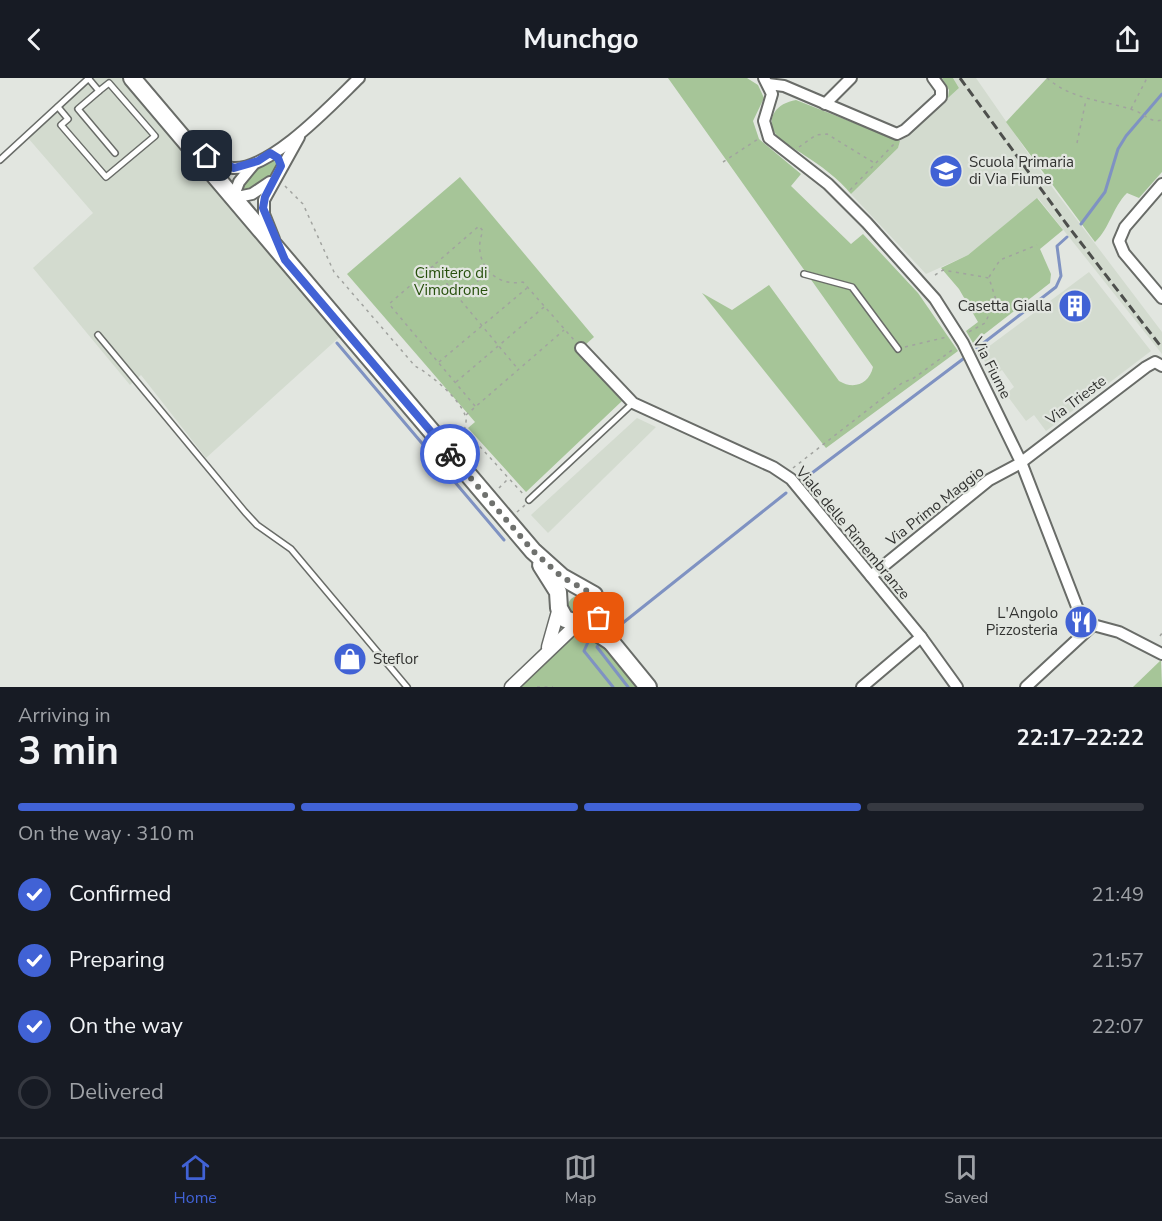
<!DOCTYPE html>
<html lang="en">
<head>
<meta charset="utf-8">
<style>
	body { margin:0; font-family:"Nunito Sans",sans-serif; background:#20242c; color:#f1f3f6; height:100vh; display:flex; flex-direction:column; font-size:22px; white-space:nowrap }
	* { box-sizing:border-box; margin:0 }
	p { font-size:20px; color:#9ea1a6 }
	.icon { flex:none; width:33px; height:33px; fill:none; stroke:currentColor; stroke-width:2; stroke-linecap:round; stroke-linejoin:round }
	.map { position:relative; height:609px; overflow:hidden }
	.side { display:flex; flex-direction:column; background:#171b24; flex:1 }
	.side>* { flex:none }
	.pin { position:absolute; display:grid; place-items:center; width:51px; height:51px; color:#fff; margin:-26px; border-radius:12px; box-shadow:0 3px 9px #0006 }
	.courier { position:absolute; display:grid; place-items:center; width:60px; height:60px; margin:-30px; border:4px solid #4162d5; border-radius:50%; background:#fff; color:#222; box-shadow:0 2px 8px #0007 }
	.headline em { font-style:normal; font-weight:700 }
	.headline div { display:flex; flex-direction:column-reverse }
	.headline { display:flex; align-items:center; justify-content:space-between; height:102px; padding:0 18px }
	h1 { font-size:39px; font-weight:700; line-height:45px }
	.bar { display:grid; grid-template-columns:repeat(4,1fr); gap:9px 6px; align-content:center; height:72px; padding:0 18px }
	.bar i { height:8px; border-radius:4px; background:#363941 }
	.bar .active { background:#4162d5 }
	.bar p { grid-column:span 4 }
	ol { padding:0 18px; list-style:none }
	li { display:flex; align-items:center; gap:18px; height:66px }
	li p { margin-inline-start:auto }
	li .icon { padding:6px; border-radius:50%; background:#4162d5; color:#fff; stroke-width:4 }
	li:last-child { color:#9ea1a6 }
	li i { width:33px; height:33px; border:3px solid #363941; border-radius:50% }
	header { display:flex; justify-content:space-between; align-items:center; height:78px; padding:0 18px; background:#171b24; font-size:27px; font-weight:700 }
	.tabs { display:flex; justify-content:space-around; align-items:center; height:84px; border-top:2px solid #363941; background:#171b24; font-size:16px; color:#9ea1a6 }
	.tabs a { display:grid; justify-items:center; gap:3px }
	.tabs .active { color:#4162d5 }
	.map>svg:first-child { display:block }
</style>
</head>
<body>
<header><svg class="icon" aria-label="back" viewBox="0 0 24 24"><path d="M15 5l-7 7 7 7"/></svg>Munchgo<svg class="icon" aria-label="share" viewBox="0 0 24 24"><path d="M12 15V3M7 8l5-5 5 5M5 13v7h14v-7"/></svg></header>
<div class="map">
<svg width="1162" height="609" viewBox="0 0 1162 609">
	<rect width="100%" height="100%" fill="#e2e6e0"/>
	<g fill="#d3dbcf">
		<path d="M93,0H128L344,255L206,380L141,297L130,307L33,190L93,135L28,60Z"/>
		<path d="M953,0H976L1046,101L1162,254V276L1038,120L968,177L926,196L851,116L898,70L900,63L959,10Z"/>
		<path d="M1089,194L1151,273L1046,353L1034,337L1026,343L1006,316L1014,309L1002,292L993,298L980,275Z"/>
		<path d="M637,340L656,349L548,455L531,437Z"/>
	</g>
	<g fill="#a6c598">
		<path d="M668,0H747L758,7L764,20L753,43L759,61L801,96L791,108L851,166L863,156L918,215L958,273L826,370L702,215L732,232L769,207L839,303C854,312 869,306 873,289Z"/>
		<path d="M942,0H953L959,10L948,20L949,12Z"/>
		<path d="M1047,0H1162V94L1139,120L1127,115C1112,130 1110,150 1095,164L1006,44Z"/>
		<path d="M796,22L900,63L898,70L851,116C839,101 820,87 804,77C796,71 784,66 777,58C764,40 777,25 796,22Z"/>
		<path d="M276,80L279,88L266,105L244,114L241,108L252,90Z"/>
		<path d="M460,99L594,259L577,274L622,323L526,414L468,350L475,344L347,196Z"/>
		<path d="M1037,120L1063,152L1040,171L1051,196L1050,205L973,265L966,253L978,244L959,211L941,190L968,177Z"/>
		<circle cx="578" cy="528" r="10"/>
		<path d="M575,554C601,553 621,590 637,609H518Z"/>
		<path d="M1161,582L1162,609H1133Z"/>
	</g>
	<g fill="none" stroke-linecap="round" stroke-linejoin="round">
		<g stroke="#7f92c2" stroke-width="3">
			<path d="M1081,146L1105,114L1118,71L1126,58L1162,16"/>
			<path d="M337,265L504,462"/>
			<path d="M977,270L1056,209L1061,198L1057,168L1067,159"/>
			<path d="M804,401L963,281"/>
			<path d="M619,548L786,415"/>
			<path d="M589,562L584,573L613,609"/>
			<path d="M600,564L597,569L628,609"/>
		</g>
		<defs>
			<g id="service">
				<path d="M99,13L78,31L115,75"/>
				<path d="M58,29L68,41L61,47L106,99L155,58L109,5L99,13L88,0"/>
				<path d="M0,82L89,0"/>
				<path d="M804,196L852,209L898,271"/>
				<path d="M98,257L245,434L257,447L291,471L407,609"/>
				<path d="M529,422L633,325"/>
			</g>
			<g id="minor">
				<path d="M764,0L772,16L764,43L769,60L828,106L867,145L935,221L963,265L1021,384L1079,534L1093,547L1119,554L1162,576"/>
				<path d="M768,6L784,8L897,56L905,52L941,19V11L933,0"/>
				<path d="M825,26L851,0"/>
				<path d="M200,73C209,80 221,89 233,90C271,92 332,26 359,0"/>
				<path d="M253,87L239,104L233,120L252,116L270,104"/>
				<path d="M1162,106L1125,149L1119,163L1124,175L1162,220"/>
				<path d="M274,161L264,136V122L299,59"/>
				<path d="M581,270L633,325L773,389L791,401L921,559L957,609"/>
				<path d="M871,498L989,402L1019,386L1146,289L1155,284L1162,288"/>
				<path d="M862,609L921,559"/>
				<path d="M1026,609L1093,547"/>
			</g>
			<g id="tertiary">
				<path d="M548,569L559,530"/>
				<path d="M511,609L576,547"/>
			</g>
			<g id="primary">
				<path d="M132,0L533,473L562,499L594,517L599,540L612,565L648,609"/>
				<path d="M541,487L558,514L559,530L565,541L587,548L610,563"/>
			</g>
		</defs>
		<use href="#service" stroke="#696c68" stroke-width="8"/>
		<use href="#minor" stroke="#696c68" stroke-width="14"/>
		<use href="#tertiary" stroke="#696c68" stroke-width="15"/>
		<use href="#primary" stroke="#696c68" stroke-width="20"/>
		<g stroke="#a1a39f" stroke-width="1.5" stroke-dasharray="3 4.5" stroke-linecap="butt">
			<path d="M1047,0C1073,23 1106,22 1136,33C1146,37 1150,45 1162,42"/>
			<path d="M1131,31L1147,0"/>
			<path d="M1077,65L1086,22"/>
			<path d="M799,69L816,57L827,56L876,86"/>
			<path d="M723,84L758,61"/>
			<path d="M285,108L303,126L334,194L415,288C430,296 459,320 465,337C468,343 464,349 464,356L470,363L473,361L524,417"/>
			<path d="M850,112L894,66"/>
			<path d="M432,188L518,291"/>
			<path d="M935,197L943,192L989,200L996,222L985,245L967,255"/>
			<path d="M989,199L1000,182L1037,167"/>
			<path d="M460,218L488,194"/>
			<path d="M905,269L947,259"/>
			<path d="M439,284L527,210"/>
			<path d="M456,304L544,229"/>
			<path d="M475,328L389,226L479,148L483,153C471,181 493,210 523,204L574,262"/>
			<path d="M466,337L564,252"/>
			<path d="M793,390L902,305L914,300L955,270"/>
			<path d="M499,410L508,401"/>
			<path d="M517,434L525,427"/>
			<path d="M1160,558L1162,555"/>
			<path d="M537,609H553"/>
		</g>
		<use href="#service" stroke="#fff" stroke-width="5"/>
		<use href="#minor" stroke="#fff" stroke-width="10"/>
		<use href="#tertiary" stroke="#fff" stroke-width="12"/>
		<use href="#primary" stroke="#fff" stroke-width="16"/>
		<path stroke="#4d4f4c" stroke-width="3" stroke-dasharray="9 4.5" stroke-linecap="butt" d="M960,0L1068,148L1162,270"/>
	</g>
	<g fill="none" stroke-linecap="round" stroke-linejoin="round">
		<path stroke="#6f716e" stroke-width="6" stroke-dasharray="0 10.8" d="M450,376L533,473L562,499L594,517L599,540"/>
		<path stroke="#4162d5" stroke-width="8" d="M207,78L234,90L258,83L270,75L278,80L281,88L265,119L263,130L285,182L450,376"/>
	</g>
	<defs>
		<symbol id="school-disc" viewBox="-11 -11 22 22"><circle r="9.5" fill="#4162d5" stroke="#e2e6e0"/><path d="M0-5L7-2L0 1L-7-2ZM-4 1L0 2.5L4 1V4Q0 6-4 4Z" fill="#fff"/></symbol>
		<symbol id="building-disc" viewBox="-11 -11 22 22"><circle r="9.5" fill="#4162d5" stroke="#e2e6e0"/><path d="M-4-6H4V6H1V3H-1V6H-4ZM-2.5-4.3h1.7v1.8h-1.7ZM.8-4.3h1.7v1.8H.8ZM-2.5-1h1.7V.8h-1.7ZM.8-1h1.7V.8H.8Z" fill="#fff"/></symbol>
		<symbol id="restaurant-disc" viewBox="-11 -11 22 22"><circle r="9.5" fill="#4162d5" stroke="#e2e6e0"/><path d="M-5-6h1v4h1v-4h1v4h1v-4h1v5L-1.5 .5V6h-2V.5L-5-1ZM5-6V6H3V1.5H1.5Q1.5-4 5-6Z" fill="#fff"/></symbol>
		<symbol id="shop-disc" viewBox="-11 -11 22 22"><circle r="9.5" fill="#4162d5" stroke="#e2e6e0"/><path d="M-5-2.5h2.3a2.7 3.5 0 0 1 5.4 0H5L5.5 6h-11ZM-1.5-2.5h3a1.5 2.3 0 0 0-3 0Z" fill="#fff"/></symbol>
	</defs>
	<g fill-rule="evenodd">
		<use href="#school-disc" x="927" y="74" width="38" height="38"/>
		<use href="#building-disc" x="1056" y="209" width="38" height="38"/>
		<use href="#restaurant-disc" x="1062" y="525" width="38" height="38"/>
		<use href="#shop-disc" x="331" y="562" width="38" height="38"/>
	</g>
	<g text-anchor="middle" stroke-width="4.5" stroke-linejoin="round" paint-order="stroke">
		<g font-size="15" fill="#313230" stroke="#e2e6e0" text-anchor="start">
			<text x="969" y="89">Scuola Primaria<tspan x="969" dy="17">di Via Fiume</tspan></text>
			<text x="1052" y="233" text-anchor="end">Casetta Gialla</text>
			<text x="1058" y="540" text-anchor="end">L'Angolo<tspan x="1058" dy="17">Pizzosteria</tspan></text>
			<text x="373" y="586">Steflor</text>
		</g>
		<g font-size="15" fill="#27500c" stroke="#e2e6e0">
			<text x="451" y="200">Cimitero di<tspan x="451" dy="17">Vimodrone</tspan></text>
		</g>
		<g font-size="15" fill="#313230" stroke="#e2e6e0">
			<text transform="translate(992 290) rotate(63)" y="5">Via Fiume</text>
			<text transform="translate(1076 322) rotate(-37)" y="5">Via Trieste</text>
			<text transform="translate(935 428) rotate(-38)" y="5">Via Primo Maggio</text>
			<text transform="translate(853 455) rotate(50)" y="5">Viale delle Rimembranze</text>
		</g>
	</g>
</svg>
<div class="pin" style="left:599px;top:540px;background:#ea580c"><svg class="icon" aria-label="bag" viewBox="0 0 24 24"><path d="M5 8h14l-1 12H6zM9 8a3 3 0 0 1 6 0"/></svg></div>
<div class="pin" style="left:207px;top:78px;background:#1f2937"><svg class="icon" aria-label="home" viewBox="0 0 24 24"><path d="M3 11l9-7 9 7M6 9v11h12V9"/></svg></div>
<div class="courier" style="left:450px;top:376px"><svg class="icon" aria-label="bike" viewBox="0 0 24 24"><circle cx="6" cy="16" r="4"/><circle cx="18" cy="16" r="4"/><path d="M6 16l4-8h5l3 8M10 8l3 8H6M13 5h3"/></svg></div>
</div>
<section class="side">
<div class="headline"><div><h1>3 min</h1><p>Arriving in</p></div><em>22:17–22:22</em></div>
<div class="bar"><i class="active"></i><i class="active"></i><i class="active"></i><i></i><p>On the way · 310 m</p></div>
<ol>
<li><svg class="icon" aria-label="check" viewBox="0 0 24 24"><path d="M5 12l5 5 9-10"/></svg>Confirmed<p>21:49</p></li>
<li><svg class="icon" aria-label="check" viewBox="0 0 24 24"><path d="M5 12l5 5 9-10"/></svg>Preparing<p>21:57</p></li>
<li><svg class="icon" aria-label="check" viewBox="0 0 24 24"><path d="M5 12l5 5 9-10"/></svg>On the way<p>22:07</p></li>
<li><i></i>Delivered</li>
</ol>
</section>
<nav class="tabs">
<a class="active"><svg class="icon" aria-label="home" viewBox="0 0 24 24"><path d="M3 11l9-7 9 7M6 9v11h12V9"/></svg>Home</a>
<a><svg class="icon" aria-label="map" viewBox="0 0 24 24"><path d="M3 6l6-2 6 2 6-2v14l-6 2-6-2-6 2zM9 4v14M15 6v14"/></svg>Map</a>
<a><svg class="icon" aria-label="saved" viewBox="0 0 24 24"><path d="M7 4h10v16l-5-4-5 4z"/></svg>Saved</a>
</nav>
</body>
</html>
